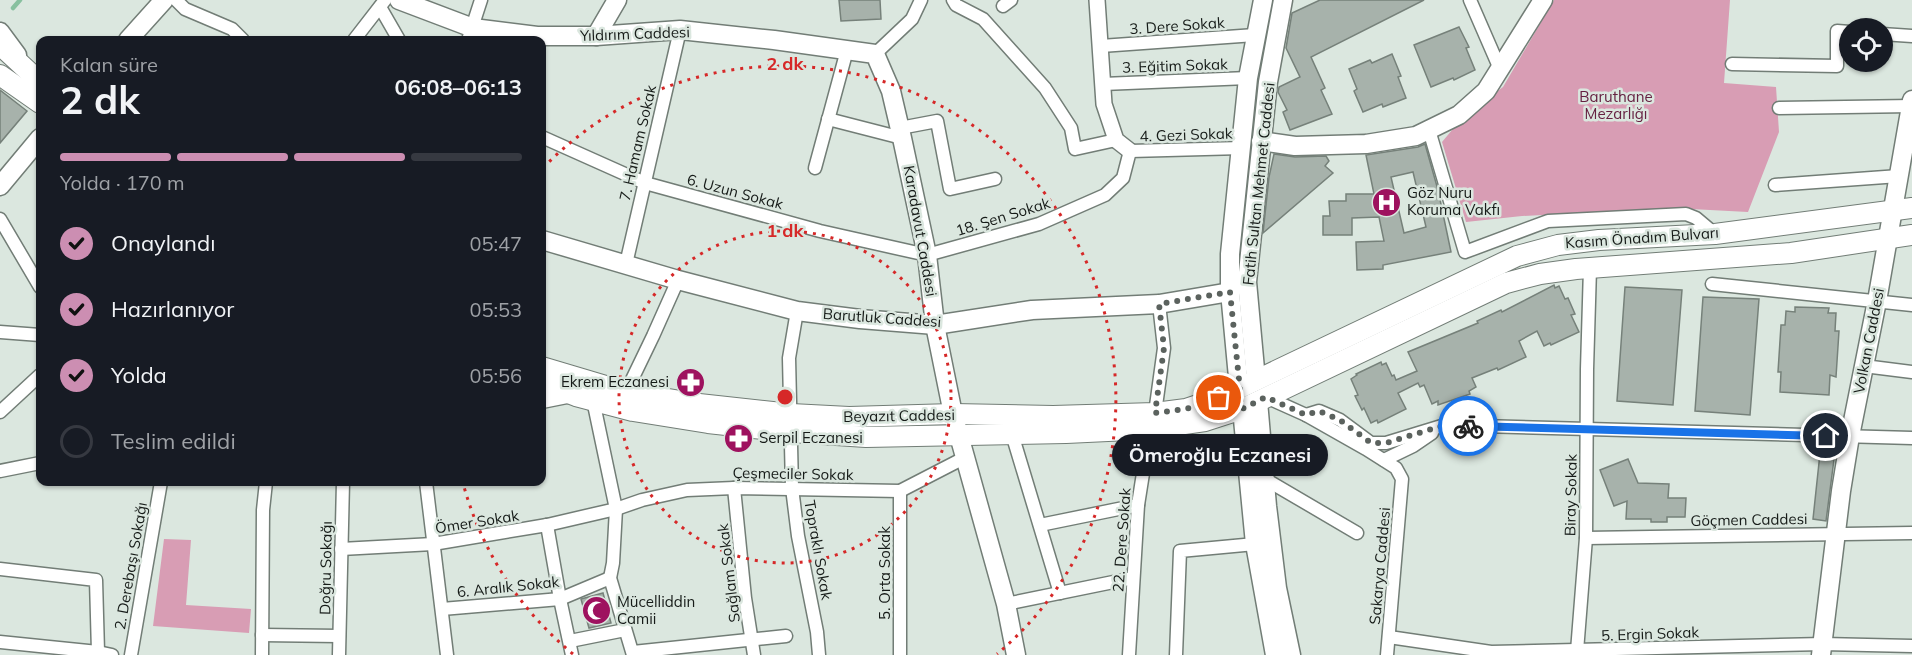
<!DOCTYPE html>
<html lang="tr">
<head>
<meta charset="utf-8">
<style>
	body { margin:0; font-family:Mulish,sans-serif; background:#242831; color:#f1f3f6; height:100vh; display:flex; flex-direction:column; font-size:22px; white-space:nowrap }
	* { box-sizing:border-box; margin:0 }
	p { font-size:20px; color:#9ea1a6 }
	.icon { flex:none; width:33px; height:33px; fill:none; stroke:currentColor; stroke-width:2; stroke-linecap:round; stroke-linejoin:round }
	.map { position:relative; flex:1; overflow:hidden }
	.side { position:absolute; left:36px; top:36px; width:510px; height:450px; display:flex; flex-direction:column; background:#171b24; border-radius:12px; box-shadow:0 2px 4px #0004 }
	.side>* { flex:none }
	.buttons { position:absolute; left:1839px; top:18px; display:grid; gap:12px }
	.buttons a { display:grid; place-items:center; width:54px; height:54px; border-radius:50%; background:#171b24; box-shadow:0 2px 4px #0004; font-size:30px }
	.pin { position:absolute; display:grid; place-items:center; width:51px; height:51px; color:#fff; margin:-26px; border:3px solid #fff; border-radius:50%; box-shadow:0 2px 6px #0007 }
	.courier { position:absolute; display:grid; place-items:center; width:60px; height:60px; margin:-30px; border:4px solid #1a73e8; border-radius:50%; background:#fff; color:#222; box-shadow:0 2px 8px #0007 }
	.bubble { position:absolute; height:42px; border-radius:21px; background:#171b24; box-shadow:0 2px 4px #0004; font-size:20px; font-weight:700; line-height:42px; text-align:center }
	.head em { font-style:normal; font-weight:700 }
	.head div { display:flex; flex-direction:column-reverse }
	.head { display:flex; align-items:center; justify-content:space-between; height:102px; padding:0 24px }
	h1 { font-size:39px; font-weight:700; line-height:45px }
	.bar { display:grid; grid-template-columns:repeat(4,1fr); gap:9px 6px; align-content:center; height:72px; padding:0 24px }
	.bar i { height:8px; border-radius:4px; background:#363941 }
	.bar .selected { background:#cc8eb2 }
	.bar p { grid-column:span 4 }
	ol { padding:0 24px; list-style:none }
	li { display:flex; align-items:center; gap:18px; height:66px }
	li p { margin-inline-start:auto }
	li .icon { padding:6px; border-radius:50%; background:#cc8eb2; color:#111; stroke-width:4 }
	li:last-child { color:#9ea1a6 }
	li i { width:33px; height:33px; border:3px solid #363941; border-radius:50% }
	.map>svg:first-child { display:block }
</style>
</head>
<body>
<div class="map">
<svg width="1912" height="655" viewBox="0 0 1912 655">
	<rect width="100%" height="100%" fill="#dbe7df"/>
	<g fill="#d89db4">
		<path d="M1554,0H1730L1724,83L1776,87L1779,132L1748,212L1672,208L1522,216L1466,222L1442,142L1463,117L1503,87Z"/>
		<path d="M164,539L191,540L186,605L251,609L249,633L153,626Z"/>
	</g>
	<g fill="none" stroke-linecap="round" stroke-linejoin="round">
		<path stroke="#88c09f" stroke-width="4.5" d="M13,8L20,0"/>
	</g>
	<g fill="#a7b2ab" stroke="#76817a" stroke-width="1.5" fill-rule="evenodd">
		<path d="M839,0H880L881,19L841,21Z"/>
		<path d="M1320,0H1424L1311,57L1325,88L1321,90L1332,114L1290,130L1283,112L1287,110L1278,92L1279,87L1300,77L1286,48L1292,13Z"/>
		<path d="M1459,27L1469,47L1466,48L1475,70L1454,80L1453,78L1431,87L1414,45Z"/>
		<path d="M1392,54L1401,76L1398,77L1406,98L1383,107L1382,104L1363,112L1354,91L1357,89L1349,69L1370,60L1372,63Z"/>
		<path d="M0,90L27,111L0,143Z"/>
		<path d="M1425,144L1438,190L1451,252L1383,265V269L1357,270L1356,242L1384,241L1379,217L1352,218V235H1323V216H1330L1329,201H1346V194H1374L1366,155L1418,147ZM1413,172L1426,227L1404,233L1391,177Z"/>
		<path d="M1274,154L1295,157L1326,156L1329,161L1325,166L1333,173L1263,233L1269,177Z"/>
		<path d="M1554,285L1555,288L1559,286L1565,299L1568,298L1575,314L1571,315L1579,332L1551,345L1550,343L1544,346L1537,331L1519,341L1526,357L1498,370L1497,368L1472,378L1476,387L1469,391L1470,394L1438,405V401L1432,404L1424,385L1420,387L1418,383L1398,393L1406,409L1378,423L1377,420L1371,423L1364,408L1362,410L1355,396L1358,395L1351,379L1357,375L1356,374L1381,362L1382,365L1386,363L1392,376L1394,375L1396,380L1417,371L1408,352L1478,323L1477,321L1501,310L1502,312Z"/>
		<path d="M1625,287L1682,290L1673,405L1617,401Z"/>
		<path d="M1703,297L1759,299L1750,415L1695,411Z"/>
		<path d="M1795,307L1829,308L1828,313H1836L1835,331H1839L1836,377L1830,375L1829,395L1780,392L1781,372H1778L1781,325H1785L1786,311L1795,312Z"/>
		<path d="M1821,444H1836L1826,521L1813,519Z"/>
		<path d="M1628,459L1638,483L1669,484L1668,498H1686L1685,517H1667V522H1651V519H1626L1627,501L1614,506L1600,470Z"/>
		<path d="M603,593L611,623L589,628L581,599Z"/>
	</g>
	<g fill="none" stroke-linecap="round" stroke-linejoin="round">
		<defs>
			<g id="minor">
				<path d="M176,0L185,9L232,29L243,40"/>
				<path d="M953,0L956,5L983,19L1045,88L1071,128L1075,149L1116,140"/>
				<path d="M1470,0L1500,69"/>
				<path d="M1003,6L1011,0"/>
				<path d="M380,7L399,40"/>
				<path d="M1882,34L1912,36"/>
				<path d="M354,40L385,0"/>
				<path d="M468,40L481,0"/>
				<path d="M1101,46L1255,35"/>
				<path d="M875,54L912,19L921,0"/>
				<path d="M1732,64L1837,66V31L1850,32"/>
				<path d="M1103,84L1248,78"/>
				<path d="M1779,108L1912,106"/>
				<path d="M828,119L902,138"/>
				<path d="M900,128L937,121L950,189L995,179"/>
				<path d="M1429,130L1465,252L1548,221L1686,214L1696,218L1715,234"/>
				<path d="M542,137L645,183L820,231L927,255L1039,224L1105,195L1123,178L1130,151L1242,148"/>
				<path d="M815,168L847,50"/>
				<path d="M1775,185L1899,176"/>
				<path d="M0,219L40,287"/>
				<path d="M626,264L680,30"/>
				<path d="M1712,284L1912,305"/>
				<path d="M797,311L789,358L792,488L798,536L817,632L819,655"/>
				<path d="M0,332L40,335"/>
				<path d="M1864,366L1912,372"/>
				<path d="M626,392L653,336L678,280"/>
				<path d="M1266,397L1306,415L1366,449L1396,468L1402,479L1387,655"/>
				<path d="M593,400L616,509L613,563L610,578L633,655"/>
				<path d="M542,402L572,396"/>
				<path d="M0,412L40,375"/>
				<path d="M1155,413L1164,348L1159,304"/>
				<path d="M1306,415L1319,411L1340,420L1371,443H1386L1445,425L1912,438"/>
				<path d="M1012,434L1060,593"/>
				<path d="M1384,460L1413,446L1432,433"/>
				<path d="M0,471L40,463"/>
				<path d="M1265,479L1357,533"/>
				<path d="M426,482L447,655"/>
				<path d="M734,488L745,598L754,655"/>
				<path d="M547,525L560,599L572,655"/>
				<path d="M1040,525L1138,505"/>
				<path d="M1586,538L1912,533"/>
				<path d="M341,549L433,544L547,525L616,509L642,500L687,490L734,488L900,491L964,458"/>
				<path d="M0,569L96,580L98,652"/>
				<path d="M1006,604L1133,578"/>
				<path d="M442,609L560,599L610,578"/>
				<path d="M262,635L339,636"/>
				<path d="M1389,637L1491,652L1823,644L1912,646"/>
				<path d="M570,641L625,630"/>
				<path d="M0,642L98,652L112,655"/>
				<path d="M1577,651L1586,538L1587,369L1590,268"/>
				<path d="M633,652L786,636"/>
				<path d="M131,655L161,482"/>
				<path d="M262,655L263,510L266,482"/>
				<path d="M339,655L343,482"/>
				<path d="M900,655V491"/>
				<path d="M1129,655L1138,505L1150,429"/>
				<path d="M1176,655L1180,551L1255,544"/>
			</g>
			<path id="tertiary" d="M1097,0L1104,104L1116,140L1130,151"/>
			<g id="secondary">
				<path d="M399,0L473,28L537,36H596L680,30L774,40L875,54L891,91L902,138L927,255L935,325L953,414L1006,604L1016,655"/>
				<path d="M0,32L17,55"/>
				<path d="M596,36L617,0"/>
				<path d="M128,40L164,0"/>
				<path d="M1261,141L1295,146L1366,144L1416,136L1459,115L1486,91L1543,0"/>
				<path d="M0,186L40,138"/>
				<path d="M542,240L678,280L797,311L860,319L935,325L1032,310L1159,304L1230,292"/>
				<path d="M1256,380L1247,282L1268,82L1283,0"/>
				<path d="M1239,388L1230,292V254L1248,78L1263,0"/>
				<path d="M1258,401L1267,506L1277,588L1291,655"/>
				<path d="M1242,409L1255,544L1275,655"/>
				<path d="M1821,655L1841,491L1850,436L1877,301L1912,100"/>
			</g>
			<g id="primary">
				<path d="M0,45L40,82"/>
				<path d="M0,75L40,103"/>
				<path d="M542,367L626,392L699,404L791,414L849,417L953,414L1053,416L1155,413L1186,409L1219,398L1517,256L1558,245L1599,240L1715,234L1912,208"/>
				<path d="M542,383L576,396L633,411L708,423L791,432L866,437L1066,433L1150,429L1205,421L1242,409L1506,283L1540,274L1576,269L1791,253L1912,235"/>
			</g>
		</defs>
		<use href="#minor" stroke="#727d76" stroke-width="15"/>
		<use href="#tertiary" stroke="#727d76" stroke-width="18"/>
		<use href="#secondary" stroke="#727d76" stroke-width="21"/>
		<use href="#primary" stroke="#727d76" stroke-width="22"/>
		<use href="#minor" stroke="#fff" stroke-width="12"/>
		<use href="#tertiary" stroke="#fff" stroke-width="15"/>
		<use href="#secondary" stroke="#fff" stroke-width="18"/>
		<use href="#primary" stroke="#fff" stroke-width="20"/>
	</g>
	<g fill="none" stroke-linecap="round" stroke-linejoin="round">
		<path stroke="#5b625e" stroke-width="6" stroke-dasharray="0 10.8" d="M1219,398L1186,409L1155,413L1164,348L1159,304L1230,292L1242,409L1266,397L1306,415L1319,411L1340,420L1371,443H1386L1445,425L1468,426"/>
		<path stroke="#1a73e8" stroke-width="8" d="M1468,426L1826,436"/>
	</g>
	<g fill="none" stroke="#d62828" stroke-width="3" stroke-dasharray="3 6">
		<circle cx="785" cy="397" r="166"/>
		<path d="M573 654A333 333 0 0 1 463 483M543 168A333 333 0 1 1 997 654"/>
	</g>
	<defs>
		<symbol id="hospital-disc" viewBox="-11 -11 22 22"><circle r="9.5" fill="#9e125f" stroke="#dbe7df"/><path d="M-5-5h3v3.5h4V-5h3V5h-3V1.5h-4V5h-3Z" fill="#fff"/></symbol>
		<symbol id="pharmacy-disc" viewBox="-11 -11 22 22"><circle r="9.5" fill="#9e125f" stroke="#dbe7df"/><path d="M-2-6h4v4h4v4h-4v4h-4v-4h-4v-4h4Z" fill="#fff"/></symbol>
		<symbol id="mosque-disc" viewBox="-11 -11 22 22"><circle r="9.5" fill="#9e125f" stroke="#dbe7df"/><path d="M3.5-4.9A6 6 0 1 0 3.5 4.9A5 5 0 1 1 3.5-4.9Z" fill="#fff"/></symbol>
	</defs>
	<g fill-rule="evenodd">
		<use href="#hospital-disc" x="1370" y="186" width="33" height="33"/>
		<use href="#pharmacy-disc" x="674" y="366" width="33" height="33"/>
		<use href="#pharmacy-disc" x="722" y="422" width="33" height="33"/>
		<use href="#mosque-disc" x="580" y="594" width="33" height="33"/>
	</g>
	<g text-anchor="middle" stroke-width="5" stroke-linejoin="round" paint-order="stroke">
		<g font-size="15" fill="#161b18" stroke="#dbe7df">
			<text transform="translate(1177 26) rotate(-4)" y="5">3. Dere Sokak</text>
			<text transform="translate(635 34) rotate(-2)" y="5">Yıldırım Caddesi</text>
			<text transform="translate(1175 66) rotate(-2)" y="5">3. Eğitim Sokak</text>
			<text transform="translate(1186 135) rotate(-2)" y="5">4. Gezi Sokak</text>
			<text transform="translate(638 143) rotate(-77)" y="5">7. Hamam Sokak</text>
			<text transform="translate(1259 184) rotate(-84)" y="5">Fatih Sultan Mehmet Caddesi</text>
			<text transform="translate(735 192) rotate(15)" y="5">6. Uzun Sokak</text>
			<text transform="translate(1003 217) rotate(-17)" y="5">18. Şen Sokak</text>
			<text transform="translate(920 231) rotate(80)" y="5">Karadavut Caddesi</text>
			<text transform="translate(1642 238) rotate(-4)" y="5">Kasım Önadım Bulvarı</text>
			<text transform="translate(882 318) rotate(4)" y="5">Barutluk Caddesi</text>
			<text transform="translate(1869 341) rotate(-79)" y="5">Volkan Caddesi</text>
			<text transform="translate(899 416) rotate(-1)" y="5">Beyazıt Caddesi</text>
			<text transform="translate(793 474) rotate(1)" y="5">Çeşmeciler Sokak</text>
			<text transform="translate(1571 495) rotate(-89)" y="5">Biray Sokak</text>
			<text transform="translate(1749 520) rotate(-1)" y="5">Göçmen Caddesi</text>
			<text transform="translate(477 522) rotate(-9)" y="5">Ömer Sokak</text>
			<text transform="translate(1122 540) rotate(-86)" y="5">22. Dere Sokak</text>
			<text transform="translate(818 550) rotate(80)" y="5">Topraklı Sokak</text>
			<text transform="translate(131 566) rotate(-80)" y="5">2. Derebaşı Sokağı</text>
			<text transform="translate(1380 566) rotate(-85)" y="5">Sakarya Caddesi</text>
			<text transform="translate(326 568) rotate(-89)" y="5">Doğru Sokağı</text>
			<text transform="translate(729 573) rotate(-97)" y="5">Sağlam Sokak</text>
			<text transform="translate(885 573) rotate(-90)" y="5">5. Orta Sokak</text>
			<text transform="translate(508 587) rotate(-6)" y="5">6. Aralık Sokak</text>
			<text transform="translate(1650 634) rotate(-2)" y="5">5. Ergin Sokak</text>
		</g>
		<g font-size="15" fill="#662142" stroke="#dbe7df">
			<text x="1616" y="102">Baruthane<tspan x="1616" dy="17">Mezarlığı</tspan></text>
		</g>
		<g font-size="15" fill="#161b18" stroke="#dbe7df" text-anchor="start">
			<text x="1407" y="198">Göz Nuru<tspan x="1407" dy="17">Koruma Vakfı</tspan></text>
			<text x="669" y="387" text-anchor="end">Ekrem Eczanesi</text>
			<text x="759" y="443">Serpil Eczanesi</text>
			<text x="617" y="607">Mücelliddin<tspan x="617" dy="17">Camii</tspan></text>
		</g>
	</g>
	<circle cx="785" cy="397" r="9" fill="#d62828" stroke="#dbe7df" stroke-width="3"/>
	<g font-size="18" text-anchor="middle" font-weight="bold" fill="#d62828" stroke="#dbe7df" stroke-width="5" stroke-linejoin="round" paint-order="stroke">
		<text x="785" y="70">2 dk</text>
		<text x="785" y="237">1 dk</text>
	</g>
</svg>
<div class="buttons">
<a><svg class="icon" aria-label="locate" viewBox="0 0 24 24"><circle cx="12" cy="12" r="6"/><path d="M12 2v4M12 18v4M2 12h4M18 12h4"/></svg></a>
</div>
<div class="pin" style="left:1219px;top:398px;background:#ea580c"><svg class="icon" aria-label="bag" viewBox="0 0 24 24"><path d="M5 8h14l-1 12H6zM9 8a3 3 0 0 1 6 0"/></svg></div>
<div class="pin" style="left:1826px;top:436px;background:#1f2937"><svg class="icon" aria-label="home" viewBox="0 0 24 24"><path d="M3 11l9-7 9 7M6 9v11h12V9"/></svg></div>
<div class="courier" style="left:1468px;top:426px"><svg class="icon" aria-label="bike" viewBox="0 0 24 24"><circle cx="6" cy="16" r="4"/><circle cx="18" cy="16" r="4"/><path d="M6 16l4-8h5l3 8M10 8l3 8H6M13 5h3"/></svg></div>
<div class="bubble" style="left:1112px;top:434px;width:216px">Ömeroğlu Eczanesi</div>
<section class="side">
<div class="head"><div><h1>2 dk</h1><p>Kalan süre</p></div><em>06:08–06:13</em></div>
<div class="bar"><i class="selected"></i><i class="selected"></i><i class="selected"></i><i></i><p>Yolda · 170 m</p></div>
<ol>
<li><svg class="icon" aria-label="check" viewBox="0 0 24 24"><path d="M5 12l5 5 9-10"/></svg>Onaylandı<p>05:47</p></li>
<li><svg class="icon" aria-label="check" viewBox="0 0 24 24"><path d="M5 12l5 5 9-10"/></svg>Hazırlanıyor<p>05:53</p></li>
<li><svg class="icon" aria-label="check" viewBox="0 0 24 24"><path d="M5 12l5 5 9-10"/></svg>Yolda<p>05:56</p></li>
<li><i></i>Teslim edildi</li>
</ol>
</section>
</div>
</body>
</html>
